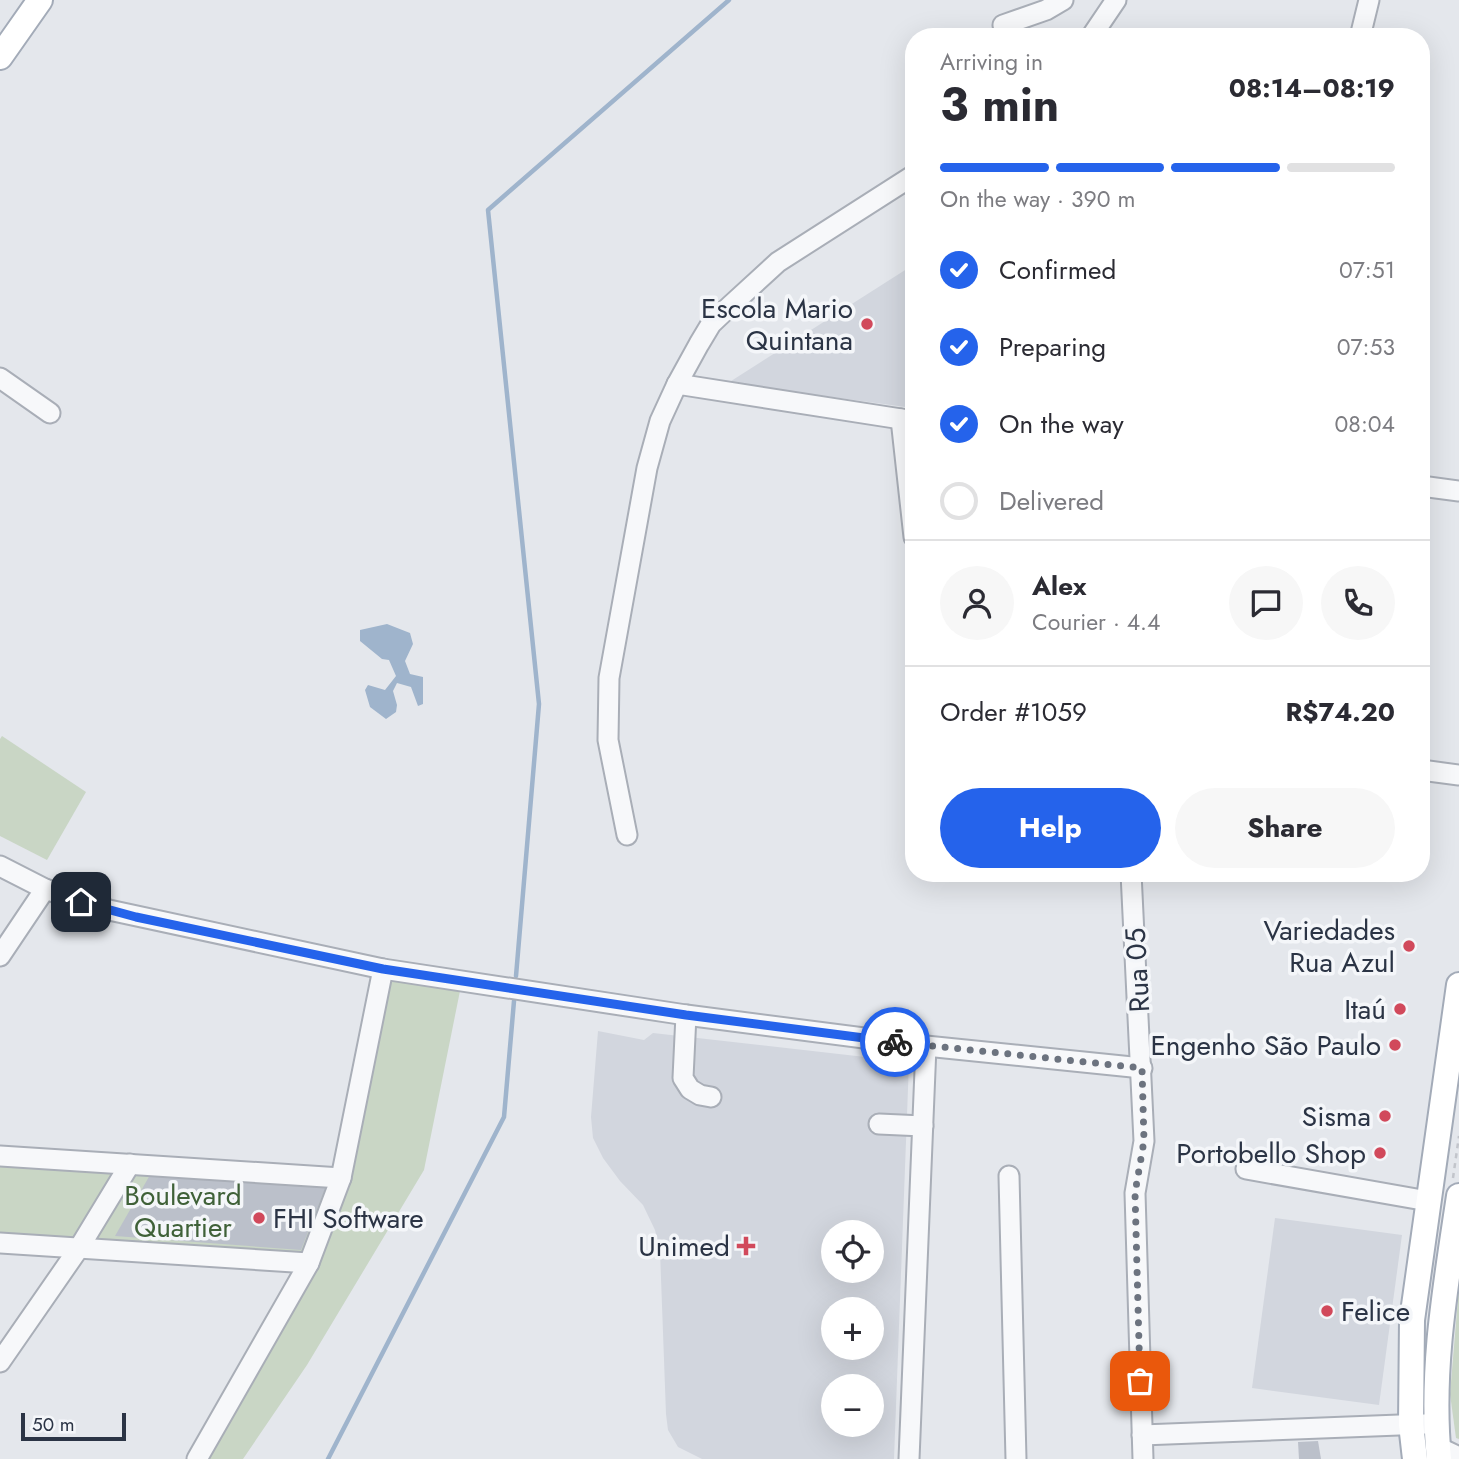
<!DOCTYPE html>
<html lang="en">
<head>
<meta charset="utf-8">
<style>
	body { margin:0; font-family:Jost,sans-serif; background:#f7f7f7; color:#2b2b33; height:100vh; display:flex; flex-direction:column; font-size:26px; white-space:nowrap }
	* { box-sizing:border-box; margin:0 }
	p { font-size:23px; color:#7c7c81 }
	.icon { flex:none; width:38px; height:38px; fill:none; stroke:currentColor; stroke-width:2; stroke-linecap:round; stroke-linejoin:round }
	.map { position:relative; flex:1; overflow:hidden }
	.panel { position:absolute; left:905px; top:28px; width:525px; height:854px; display:flex; flex-direction:column; background:#fff; border-radius:28px; box-shadow:0 7px 28px #0002 }
	.panel>* { flex:none }
	.buttons { position:absolute; left:821px; top:1220px; display:grid; gap:14px }
	.buttons a { display:grid; place-items:center; width:63px; height:63px; border-radius:50%; background:#fff; box-shadow:0 7px 28px #0002; font-size:35px }
	.scale { position:absolute; left:21px; bottom:18px; width:105px; box-sizing:border-box; padding-left:7px; border:4px solid #2b3445; border-top:0; font-size:19px; line-height:24px; white-space:nowrap; color:#2b3445; -webkit-text-stroke:5px #f4f6f9; paint-order:stroke }
	.pin { position:absolute; display:grid; place-items:center; width:60px; height:60px; color:#fff; margin:-30px; border-radius:14px; box-shadow:0 4px 10px #0006 }
	.courier { position:absolute; display:grid; place-items:center; width:70px; height:70px; margin:-35px; border:5px solid #2563eb; border-radius:50%; background:#fff; color:#222; box-shadow:0 2px 9px #0007 }
	.headline em { font-style:normal; font-weight:700 }
	.headline div { display:flex; flex-direction:column-reverse }
	.headline { display:flex; align-items:center; justify-content:space-between; height:119px; padding:0 35px }
	h1 { font-size:46px; font-weight:700; line-height:52px }
	.bar { display:grid; grid-template-columns:repeat(4,1fr); gap:10px 7px; align-content:center; height:84px; padding:0 35px }
	.bar i { height:9px; border-radius:5px; background:#e1e1e2 }
	.bar .selected { background:#2563eb }
	.bar p { grid-column:span 4 }
	.line { display:flex; align-items:center; gap:18px; padding:0 35px; border-top:2px solid #e1e1e2 }
	.line div { flex:1 }
	.round { display:grid; place-items:center; flex:none; width:74px; height:74px; border-radius:37px; background:#f7f7f7 }
	ol { padding:0 35px; list-style:none }
	li { display:flex; align-items:center; gap:21px; height:77px }
	li p { margin-inline-start:auto }
	li .icon { padding:7px; border-radius:50%; background:#2563eb; color:#fff; stroke-width:4 }
	li:last-child { color:#7c7c81 }
	li i { width:38px; height:38px; border:4px solid #e1e1e2; border-radius:50% }
	.action { display:flex; gap:14px; margin-top:auto; padding:14px 35px }
	.action a { flex:1; height:80px; border-radius:42px; background:#2563eb; color:#fff; font-size:28px; font-weight:700; line-height:80px; text-align:center }
	.action a+a { background:#f7f7f7; color:#2b2b33 }
	.map>svg:first-child { display:block }
</style>
</head>
<body>
<div class="map">
<svg width="1459" height="1459" viewBox="0 0 1459 1459">
	<rect width="100%" height="100%" fill="#e4e7ec"/>
	<g fill="#d2d6de" fill-rule="evenodd">
		<path d="M913,265V408L728,383Z"/>
		<path d="M598,1031L644,1040L653,1033L909,1062L894,1459H702L678,1447L668,1430L666,1414L660,1251L655,1230L643,1205L620,1181L603,1158L593,1138L591,1117ZM833,1232H872V1270H833ZM833,1309H872V1348H833ZM833,1386H872V1424H833Z"/>
		<path d="M1275,1218L1402,1235L1379,1405L1252,1388Z"/>
	</g>
	<g fill="#c9d6c5">
		<path d="M2,736L86,792L47,860L0,836V739Z"/>
		<path d="M383,969L462,981L424,1170L307,1365L243,1459H197L308,1263L0,1243V1156L341,1178Z"/>
		<path d="M1459,1287V1439L1456,1438L1450,1394Z"/>
	</g>
	<path fill="#9fb4cc" d="M387,624L410,633L413,644L405,661L410,674L423,677V704L418,706L411,687L397,683L393,691L397,705L396,712L386,719L370,707L365,690L368,685L385,690L396,676L389,660L382,659L360,641V630Z"/>
	<g fill="none" stroke-linecap="round" stroke-linejoin="round">
		<g stroke="#9fb4cc" stroke-width="4.5">
			<path d="M516,976L539,704L488,210L729,0"/>
			<path d="M328,1459L504,1117L514,1001"/>
		</g>
	</g>
	<g fill="#bbc0ca">
		<path d="M150,1175L326,1186L301,1250L115,1236Z"/>
		<path d="M1318,1441L1321,1459H1299L1298,1442Z"/>
	</g>
	<g fill="none" stroke-linecap="round" stroke-linejoin="round">
		<defs>
			<g id="minor">
				<path d="M1003,25L1046,10L1063,0"/>
				<path d="M1091,37L1116,0"/>
				<path d="M1360,37L1369,0"/>
				<path d="M0,378L50,413"/>
				<path d="M677,384L914,421"/>
				<path d="M901,419L914,537"/>
				<path d="M1421,486L1459,491"/>
				<path d="M1421,770L1459,775"/>
				<path d="M627,835L608,740L609,678L647,468L660,421L677,384L699,344L711,324L730,306L778,262L914,175"/>
				<path d="M0,866L45,889L109,910L383,969L686,1015L926,1046L1142,1068"/>
				<path d="M1131,873L1144,1141L1135,1193L1143,1459"/>
				<path d="M0,956L45,889"/>
				<path d="M686,1015L683,1078L690,1089L700,1095L711,1097"/>
				<path d="M879,1124L923,1126"/>
				<path d="M0,1156L341,1178"/>
				<path d="M1246,1169L1428,1201"/>
				<path d="M1009,1176L1016,1459"/>
				<path d="M0,1243L309,1263"/>
				<path d="M0,1362L79,1248L130,1164"/>
				<path d="M1142,1435L1425,1424"/>
				<path d="M1438,1447L1459,1457"/>
				<path d="M197,1459L309,1263L341,1178L383,969"/>
				<path d="M909,1459L926,1046"/>
			</g>
			<g id="major">
				<path d="M0,57L40,0"/>
				<path d="M1415,1459L1411,1424L1412,1320L1459,985"/>
				<path d="M1439,1459C1430,1371 1446,1283 1459,1196"/>
			</g>
		</defs>
		<use href="#minor" stroke="#a9aeb7" stroke-width="23"/>
		<use href="#major" stroke="#a3abb8" stroke-width="28"/>
		<path stroke="#c2c5cb" stroke-width="2.5" stroke-dasharray="5 5" stroke-linecap="butt" d="M1453,1178L1459,1136"/>
		<use href="#minor" stroke="#f7f8fa" stroke-width="19"/>
		<use href="#major" stroke="#fff" stroke-width="24"/>
	</g>
	<g fill="none" stroke-linecap="round" stroke-linejoin="round">
		<path stroke="#6c737f" stroke-width="7" stroke-dasharray="0 12.6" d="M895,1042L1142,1068L1144,1141L1135,1193L1140,1381"/>
		<path stroke="#2563eb" stroke-width="9" d="M81,902L136,917L383,969L686,1015L895,1042"/>
	</g>
	<g fill="#d1495b" stroke="#f4f6f9" stroke-width="2.5">
		<circle cx="867" cy="324" r="7"/>
		<circle cx="1409" cy="946" r="7"/>
		<circle cx="1400" cy="1009" r="7"/>
		<circle cx="1395" cy="1045" r="7"/>
		<circle cx="1385" cy="1116" r="7"/>
		<circle cx="1380" cy="1153" r="7"/>
		<circle cx="259" cy="1218" r="7"/>
		<path d="M742.5 1235.5h7v7h7v7h-7v7h-7v-7h-7v-7h7z"/>
		<circle cx="1327" cy="1311" r="7"/>
	</g>
	<g text-anchor="middle" stroke-width="7" stroke-linejoin="round" paint-order="stroke">
		<g font-size="28" fill="#2b3445" stroke="#f4f6f9" text-anchor="end">
			<text x="853" y="318">Escola Mario<tspan x="853" dy="32">Quintana</tspan></text>
			<text x="1395" y="940">Variedades<tspan x="1395" dy="32">Rua Azul</tspan></text>
			<text x="1386" y="1019">Itaú</text>
			<text x="1381" y="1055">Engenho São Paulo</text>
			<text x="1371" y="1126">Sisma</text>
			<text x="1366" y="1163">Portobello Shop</text>
			<text x="273" y="1228" text-anchor="start">FHI Software</text>
			<text x="730" y="1256">Unimed</text>
			<text x="1341" y="1321" text-anchor="start">Felice</text>
		</g>
		<g font-size="28" fill="#2b3445" stroke="#f4f6f9">
			<text transform="translate(1137 970) rotate(-93)" y="10">Rua 05</text>
		</g>
		<g font-size="28" fill="#3f6138" stroke="#f4f6f9">
			<text x="183" y="1205">Boulevard<tspan x="183" dy="32">Quartier</tspan></text>
		</g>
	</g>
</svg>
<div class="buttons">
<a><svg class="icon" aria-label="locate" viewBox="0 0 24 24"><circle cx="12" cy="12" r="6"/><path d="M12 2v4M12 18v4M2 12h4M18 12h4"/></svg></a>
<a>+</a>
<a>−</a>
</div>
<div class="scale">50 m</div>
<div class="pin" style="left:1140px;top:1381px;background:#ea580c"><svg class="icon" aria-label="bag" viewBox="0 0 24 24"><path d="M5 8h14l-1 12H6zM9 8a3 3 0 0 1 6 0"/></svg></div>
<div class="pin" style="left:81px;top:902px;background:#1f2937"><svg class="icon" aria-label="home" viewBox="0 0 24 24"><path d="M3 11l9-7 9 7M6 9v11h12V9"/></svg></div>
<div class="courier" style="left:895px;top:1042px"><svg class="icon" aria-label="bike" viewBox="0 0 24 24"><circle cx="6" cy="16" r="4"/><circle cx="18" cy="16" r="4"/><path d="M6 16l4-8h5l3 8M10 8l3 8H6M13 5h3"/></svg></div>
<section class="panel">
<div class="headline"><div><h1>3 min</h1><p>Arriving in</p></div><em>08:14–08:19</em></div>
<div class="bar"><i class="selected"></i><i class="selected"></i><i class="selected"></i><i></i><p>On the way · 390 m</p></div>
<ol>
<li><svg class="icon" aria-label="check" viewBox="0 0 24 24"><path d="M5 12l5 5 9-10"/></svg>Confirmed<p>07:51</p></li>
<li><svg class="icon" aria-label="check" viewBox="0 0 24 24"><path d="M5 12l5 5 9-10"/></svg>Preparing<p>07:53</p></li>
<li><svg class="icon" aria-label="check" viewBox="0 0 24 24"><path d="M5 12l5 5 9-10"/></svg>On the way<p>08:04</p></li>
<li><i></i>Delivered</li>
</ol>
<div class="line" style="height:126px"><a class="round"><svg class="icon" aria-label="person" viewBox="0 0 24 24"><circle cx="12" cy="8" r="4"/><path d="M4 21q1-7 8-7t8 7"/></svg></a><div><b>Alex</b><p>Courier · 4.4</p></div><a class="round"><svg class="icon" aria-label="chat" viewBox="0 0 24 24"><path d="M4 5h16v11H9l-5 4z"/></svg></a><a class="round"><svg class="icon" aria-label="phone" viewBox="0 0 24 24"><path d="M5 4h4l2 5-3 2q2 4 5 5l2-3 5 2v4C11 20 4 13 5 4z"/></svg></a></div>
<div class="line" style="height:91px"><div>Order #1059</div><b>R$74.20</b></div>
<div class="action"><a>Help</a><a>Share</a></div>
</section>
</div>
</body>
</html>
